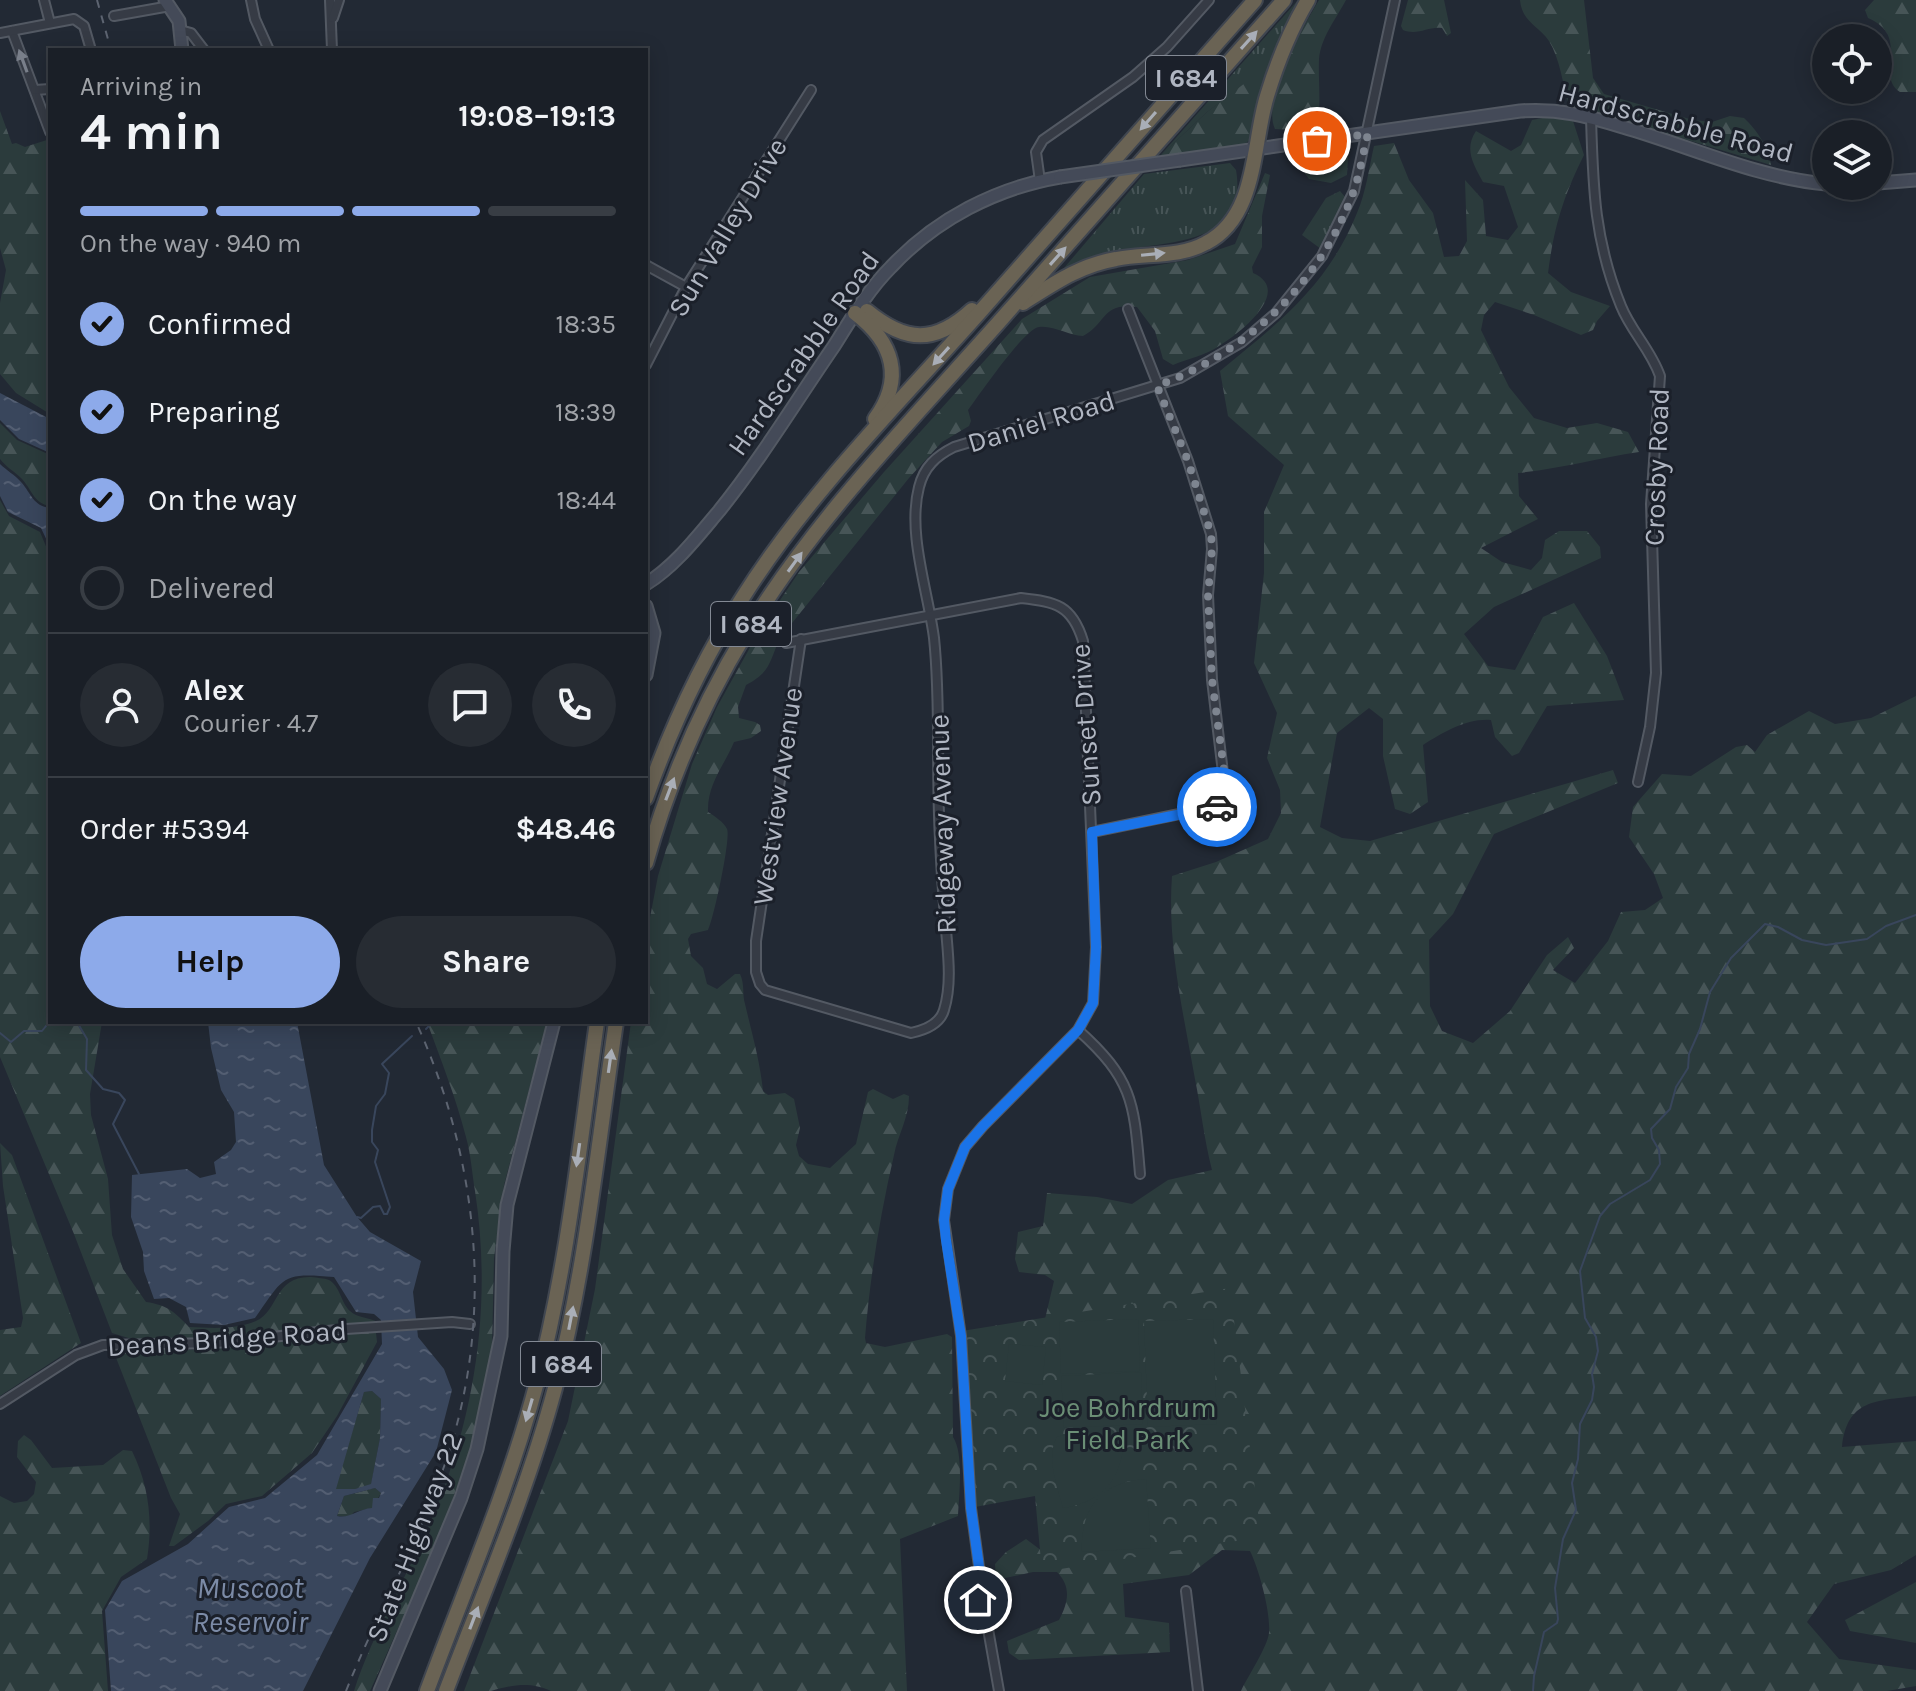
<!DOCTYPE html>
<html lang="en">
<head>
<meta charset="utf-8">
<style>
	body { margin:0; font-family:Karla,sans-serif; background:#272c33; color:#f1f3f6; height:100vh; display:flex; flex-direction:column; font-size:30px; white-space:nowrap }
	* { box-sizing:border-box; margin:0 }
	p { font-size:26px; color:#9fa2a7 }
	.icon { flex:none; width:44px; height:44px; fill:none; stroke:currentColor; stroke-width:2; stroke-linecap:round; stroke-linejoin:round }
	.map { position:relative; flex:1; overflow:hidden }
	.side { position:absolute; left:48px; top:48px; width:600px; height:976px; display:flex; flex-direction:column; background:#1a1f27; border-radius:0px; box-shadow:0 4px 20px #0003,0 0 0 2px #383d44 }
	.side>* { flex:none }
	.buttons { position:absolute; left:1812px; top:24px; display:grid; gap:16px }
	.buttons a { display:grid; place-items:center; width:80px; height:80px; border-radius:50%; background:#1a1f27; box-shadow:0 4px 20px #0003,0 0 0 2px #383d44; font-size:40px }
	.pin { position:absolute; display:grid; place-items:center; width:68px; height:68px; color:#fff; margin:-34px; border:4px solid #fff; border-radius:50%; box-shadow:0 2px 8px #0007 }
	.courier { position:absolute; display:grid; place-items:center; width:80px; height:80px; margin:-40px; border:6px solid #1a73e8; border-radius:50%; background:#fff; color:#222; box-shadow:0 2px 10px #0007 }
	.head em { font-style:normal; font-weight:700 }
	.head div { display:flex; flex-direction:column-reverse }
	.head { display:flex; align-items:center; justify-content:space-between; height:136px; padding:0 32px }
	h1 { font-size:52px; font-weight:700; line-height:60px }
	.bar { display:grid; grid-template-columns:repeat(4,1fr); gap:12px 8px; align-content:center; height:96px; padding:0 32px }
	.bar i { height:10px; border-radius:6px; background:#383d44 }
	.bar .active { background:#8daaea }
	.bar p { grid-column:span 4 }
	.line { display:flex; align-items:center; gap:20px; padding:0 32px; border-top:2px solid #383d44 }
	.line div { flex:1 }
	.round { display:grid; place-items:center; flex:none; width:84px; height:84px; border-radius:42px; background:#272c33 }
	ol { padding:0 32px; list-style:none }
	li { display:flex; align-items:center; gap:24px; height:88px }
	li p { margin-inline-start:auto }
	li .icon { padding:8px; border-radius:50%; background:#8daaea; color:#111; stroke-width:4 }
	li:last-child { color:#9fa2a7 }
	li i { width:44px; height:44px; border:4px solid #383d44; border-radius:50% }
	.button { display:flex; gap:16px; margin-top:auto; padding:16px 32px }
	.button a { flex:1; height:92px; border-radius:48px; background:#8daaea; color:#111; font-size:32px; font-weight:700; line-height:92px; text-align:center }
	.button a+a { background:#272c33; color:#f1f3f6 }
	.map>svg:first-child { display:block }
</style>
</head>
<body>
<div class="map">
<svg width="1916" height="1691" viewBox="0 0 1916 1691">
	<defs>
		<pattern id="grass-tufts" width="24" height="20" patternUnits="userSpaceOnUse" patternTransform="scale(2)"><rect width="24" height="20" fill="#2b3b3c"/><path d="M3 7l-1-3M5 7V3M7 7l1-3M15 17l-1-3M17 17v-4M19 17l1-3" fill="none" stroke="#475557"/></pattern>
		<pattern id="forest-firs" width="22" height="20" patternUnits="userSpaceOnUse" patternTransform="scale(2)"><rect width="22" height="20" fill="#2b3b3c"/><path d="M5 1l3.5 6h-7zM16 11l3.5 6h-7z" fill="#475557"/></pattern>
		<pattern id="park-crowns" width="20" height="18" patternUnits="userSpaceOnUse" patternTransform="scale(2)"><rect width="20" height="18" fill="#2b3b3c"/><path d="M2 6a3 3 0 1 1 6 0M12 15a3 3 0 1 1 6 0" fill="none" stroke="#475557"/></pattern>
		<pattern id="water-ripples" width="26" height="14" patternUnits="userSpaceOnUse" patternTransform="scale(2)"><rect width="26" height="14" fill="#39465c"/><path d="M2 4q2-2 4 0t4 0M15 11q2-2 4 0t4 0" fill="none" stroke="#535e72"/></pattern>
	</defs>
	<rect width="100%" height="100%" fill="#222934"/>
	<g fill="url(#grass-tufts)">
		<path d="M1298,0H1305L1261,99L1249,81L1207,112L1159,157Z"/>
		<path d="M1318,148L1342,150L1348,157L1347,175L1331,183L1309,179L1301,168V151Z"/>
		<path d="M1230,163L1236,170C1248,241 1177,241 1129,249C1106,253 1085,259 1064,268L1144,174Z"/>
		<path d="M1340,191L1346,198L1321,249L1302,235L1326,198Z"/>
	</g>
	<g fill="url(#forest-firs)">
		<path d="M1319,0H1346C1336,19 1321,37 1319,59C1318,84 1322,107 1316,131L1275,129C1261,99 1303,27 1319,0Z"/>
		<path d="M1408,0H1444L1451,33L1447,36L1442,28C1428,26 1418,36 1403,30L1401,26Z"/>
		<path d="M1520,0H1584L1593,78L1604,94L1693,120L1712,122L1730,116L1744,118C1756,129 1770,149 1771,165L1568,104C1563,84 1560,59 1549,41C1538,25 1522,22 1520,0Z"/>
		<path d="M1874,0H1916V92H1900C1874,74 1912,37 1868,18L1865,10Z"/>
		<path d="M1249,80L1259,81L1261,85L1253,137L1245,144L1159,157L1207,112Z"/>
		<path d="M0,111L12,144L16,143L25,147L50,139V414L16,393L0,374V303L6,270L0,248Z"/>
		<path d="M1548,117L1573,121L1584,155C1563,197 1554,227 1548,273L1571,292L1610,306L1597,321L1593,330L1581,335L1534,315L1495,302L1484,315L1481,330L1509,387L1534,418L1567,428L1597,423L1628,432L1639,452C1598,458 1559,469 1518,473L1519,496L1538,519L1481,548L1502,562L1531,570L1542,558L1545,540L1559,531H1587L1600,547L1601,558L1494,607L1464,634L1488,666L1515,670L1543,617L1574,603L1607,656L1624,700L1547,706L1519,753L1512,756L1495,737L1491,720C1467,718 1442,733 1423,745L1428,802L1410,814L1395,809L1383,756V719L1369,708L1337,733L1320,827L1342,838L1370,841L1613,770L1618,783L1494,834L1453,914L1429,940L1430,1006L1442,1031L1473,1043L1510,1011L1547,955L1568,937L1574,948L1553,970L1575,983L1608,941L1621,912L1645,910L1663,898L1654,874L1629,837L1633,807L1662,774L1691,776L1736,747L1747,745L1755,752L1767,735L1809,711L1835,724L1871,718L1916,696V1396C1876,1401 1847,1399 1842,1447L1916,1441V1555L1891,1570L1834,1584L1807,1622L1839,1659L1916,1670V1686L1887,1691H1241C1248,1676 1267,1648 1269,1633C1271,1613 1259,1569 1250,1551L1222,1550L1189,1575L1123,1584L1125,1617L1169,1623L1170,1652L1019,1660L1009,1653L1007,1641L1059,1620C1068,1603 1072,1587 1057,1572H1033L996,1580L995,1564L1006,1552L1026,1539L1046,1554L1045,1319L1054,1281L1045,1275L1019,1272L1015,1259L1018,1232L1043,1226L1047,1193L1097,1197L1132,1204L1168,1180L1212,1170C1204,1139 1201,1109 1195,1079C1183,1011 1167,945 1172,876L1216,862L1268,839L1281,813L1280,790L1267,758L1277,713L1254,663L1264,573V512L1284,465L1228,416L1220,371C1279,322 1327,287 1357,213C1366,192 1369,168 1374,146L1394,143L1409,180L1433,213L1444,257L1459,256L1467,241L1465,180L1483,200L1486,236L1508,240L1518,227L1504,186L1483,182C1473,164 1464,149 1476,131L1511,151L1521,145L1532,120Z"/>
		<path d="M1265,173L1270,175L1262,216V247L1252,267L1253,273C1294,291 1239,334 1219,346C1206,355 1187,359 1173,365L1163,359L1155,331L1137,307C1102,302 1107,323 1083,336C1069,336 1054,325 1039,327C1024,329 980,394 968,410L971,421L969,426L942,442L909,478L780,638C769,662 771,672 746,685L738,707L739,718L755,722L760,725L761,731L751,738L734,742C724,766 707,784 708,812C714,816 724,822 727,829C731,838 714,918 708,930L691,934L688,939L691,956L703,968L707,984L717,989L735,974H740C745,985 742,994 745,1004C752,1034 760,1061 763,1091L768,1095L785,1093L794,1099L800,1128L796,1145L799,1156L808,1164L830,1168L856,1144L868,1092L873,1089L893,1099L904,1094L909,1096C909,1118 898,1134 894,1155C880,1215 870,1277 865,1338L866,1343L885,1347L947,1334L952,1337L953,1437C964,1454 959,1495 958,1516L900,1539L907,1691H551C530,1681 512,1685 491,1691C483,1691 472,1691 464,1691L568,1421L595,1289L631,1022H646V938L658,876L692,764L717,707L758,633L799,572L884,472L1022,319L1090,277L1188,260L1235,244Z"/>
		<path d="M0,423L17,440L50,455V506C33,503 32,489 21,478C14,471 6,467 0,459Z"/>
		<path d="M0,500L9,516L40,532L50,556V1022H102L90,1094L91,1115L108,1179L112,1235L123,1269L146,1302C167,1305 175,1312 189,1327C211,1328 234,1330 256,1321C279,1311 274,1276 311,1277C317,1278 324,1278 329,1280C340,1286 341,1303 350,1311C357,1318 368,1317 378,1322L234,1337L132,1339L112,1333L74,1234L0,1057Z"/>
		<path d="M427,1022H547L504,1185L494,1258L492,1349L473,1442L439,1537L370,1691H354C376,1623 416,1563 441,1496C478,1398 491,1295 475,1191C472,1173 471,1155 466,1137C456,1098 441,1060 427,1022Z"/>
		<path d="M0,1143L12,1155L81,1343L0,1396V1330L21,1327L23,1318L3,1186Z"/>
		<path d="M368,1332L376,1333L377,1342L337,1416L312,1453L262,1496L226,1504L208,1521L174,1546H169L180,1514L171,1498L113,1350L134,1348L204,1350Z"/>
		<path d="M372,1391L381,1399L380,1438L371,1485L355,1489H335L364,1392Z"/>
		<path d="M24,1435L31,1440L52,1468L103,1465L123,1450L132,1451C149,1486 153,1521 147,1559L121,1577L102,1611L108,1691H0V1496L14,1503L27,1501L34,1494L36,1482L17,1457L18,1441Z"/>
		<path d="M375,1488L381,1493L372,1508L354,1512L350,1517L337,1516L344,1496Z"/>
		<path d="M1916,1582V1643L1850,1631L1845,1620Z"/>
	</g>
	<path fill="url(#park-crowns)" d="M1230,1288L1261,1537L1042,1572L1035,1496L975,1507L962,1331Z"/>
	<g fill="#2b3b3c">
		<path d="M1138,1319L1140,1371L1061,1374L1059,1322Z"/>
		<path d="M1213,1319L1217,1424L1148,1427L1144,1321Z"/>
		<path d="M1009,1344L1046,1347L1042,1385L1005,1381Z"/>
		<path d="M1141,1372L1143,1424L1064,1428L1061,1376Z"/>
		<path d="M1064,1435L1123,1440L1124,1444C1119,1483 1101,1502 1063,1508C1058,1488 1045,1456 1057,1437Z"/>
		<path d="M1146,1479L1151,1548L1082,1552C1080,1508 1101,1482 1146,1479Z"/>
	</g>
	<g fill="url(#water-ripples)" fill-rule="evenodd">
		<path d="M0,393L50,419V453L19,439L0,420Z"/>
		<path d="M0,464C6,470 15,475 21,482C31,493 33,506 50,508V547L41,528L8,512L0,496Z"/>
		<path d="M208,1022H297L324,1165L357,1217L370,1232L421,1261L413,1292L418,1337L444,1369L452,1390L436,1452L370,1558L303,1691H111L105,1610L122,1581L188,1544L229,1507L265,1498L317,1455L382,1344L381,1320L374,1314L356,1312L334,1277C281,1272 284,1277 255,1318L224,1325L190,1323L186,1307L169,1298L154,1299L144,1271L143,1252L131,1217L132,1175L187,1169L200,1178L216,1174L214,1162L231,1150L236,1142L234,1112L221,1090L211,1048ZM372,1391L381,1399L380,1438L371,1484L355,1489H336L364,1392ZM375,1488L381,1493L379,1498H373L372,1508C358,1509 350,1519 337,1516L344,1496Z"/>
	</g>
	<g fill="none" stroke-linecap="round" stroke-linejoin="round">
		<g stroke="#39465c" stroke-width="2">
			<path d="M77,1022L87,1039L86,1070L103,1089L119,1093L125,1100L113,1124L139,1174"/>
			<path d="M426,1029L433,1022"/>
			<path d="M0,1033L11,1042L24,1031H42L50,1021"/>
			<path d="M357,1217L361,1218L373,1207L380,1206L384,1214H387L390,1207L375,1162L378,1150L372,1142V1130L376,1106L385,1094L389,1073L382,1064L412,1036"/>
			<path d="M1533,1691L1534,1676L1544,1632L1557,1623L1558,1619L1555,1588L1563,1539L1576,1510L1572,1483L1578,1459L1580,1424L1592,1400L1594,1387L1592,1374L1598,1351L1596,1337L1585,1318L1580,1271L1600,1216L1610,1204L1650,1180L1660,1164L1659,1150L1652,1138L1651,1129L1670,1109L1676,1087L1688,1068L1689,1054L1700,1029L1710,992L1731,958L1765,924L1778,927L1802,940L1826,945L1867,939L1886,926L1916,915"/>
		</g>
		<defs>
			<g id="street">
				<path d="M44,0L50,23"/>
				<path d="M251,0L255,19L269,50"/>
				<path d="M330,0L332,50"/>
				<path d="M114,16L170,6"/>
				<path d="M333,18L339,0"/>
				<path d="M180,30L191,33L204,50"/>
				<path d="M12,31L50,132"/>
				<path d="M0,33L74,19L84,26L91,50"/>
				<path d="M35,90L50,89"/>
				<path d="M1591,117C1593,187 1594,240 1621,306C1631,331 1651,350 1660,376L1651,504L1656,673L1650,727L1638,782"/>
				<path d="M1040,181L1036,152L1043,140L1133,77L1167,47L1209,0"/>
				<path d="M646,265L686,287"/>
				<path d="M646,365L686,287L811,90"/>
				<path d="M801,639L756,941V972L760,984L765,990L911,1033C925,1030 940,1024 944,1010C953,981 947,947 945,918C943,892 941,866 940,839C936,772 941,704 934,638C928,591 907,533 919,487C924,467 936,456 954,447L1180,378L1242,342L1276,313L1322,256L1354,191L1395,0"/>
				<path d="M786,643L1021,598C1056,602 1072,605 1083,641L1096,947L1093,1003L1078,1030L983,1126L965,1147L948,1189L944,1220L961,1336L971,1508L983,1596L978,1600L976,1615L988,1629L999,1691"/>
				<path d="M1092,832L1223,805L1226,798L1212,680L1208,595L1212,549L1211,534L1188,461L1128,309"/>
				<path d="M1078,1030C1134,1080 1134,1104 1140,1174"/>
				<path d="M0,1404L76,1355L103,1345L216,1343L346,1329L452,1322L470,1324"/>
				<path d="M1186,1591L1198,1691"/>
				<path d="M983,1596L994,1610L988,1629"/>
			</g>
			<g id="secondary">
				<path d="M165,0L179,21L182,50"/>
				<path d="M1180,160L1520,111C1558,108 1588,116 1623,127C1689,146 1758,178 1826,184"/>
				<path d="M1878,183L1916,180"/>
				<path d="M646,584C675,566 697,537 719,511C761,459 796,401 834,346C851,319 868,290 891,267C936,219 996,188 1060,177"/>
				<path d="M646,606L654,633L646,675"/>
				<path d="M380,1691L461,1498L477,1449L501,1336L503,1251L507,1205L554,1022"/>
			</g>
			<g id="highway">
				<path d="M1023,303C1053,284 1080,265 1116,259C1145,253 1179,258 1206,243C1258,216 1252,144 1267,96C1277,63 1290,30 1308,0"/>
				<path d="M867,311C906,343 935,344 972,310"/>
				<path d="M855,313C893,342 905,378 875,419"/>
				<path d="M646,798C671,728 702,660 743,597C808,494 898,404 979,313C1071,209 1163,104 1255,0"/>
				<path d="M646,863C669,781 703,703 747,631C816,518 912,420 999,322C1095,215 1189,107 1284,0"/>
				<path d="M427,1691C465,1588 509,1488 537,1382C568,1264 580,1142 597,1022"/>
				<path d="M446,1691C484,1591 527,1492 555,1388C586,1268 598,1144 616,1022"/>
			</g>
		</defs>
		<use href="#street" stroke="#535963" stroke-width="12"/>
		<use href="#secondary" stroke="#535963" stroke-width="15"/>
		<use href="#highway" stroke="#404650" stroke-width="18"/>
		<use href="#street" stroke="#363b45" stroke-width="8"/>
		<use href="#secondary" stroke="#444a58" stroke-width="11"/>
		<use href="#highway" stroke="#6a6354" stroke-width="14"/>
		<g stroke="#5d6471" stroke-width="2" stroke-dasharray="8 8" stroke-linecap="butt">
			<path d="M97,0L111,50"/>
			<path d="M346,1691C375,1618 415,1549 441,1475C496,1326 481,1165 416,1022"/>
		</g>
		<defs>
			<path id="secondary-bridge" d="M1060,177L1180,160"/>
		</defs>
		<use href="#secondary-bridge" stroke="#535963" stroke-width="15" stroke-linecap="butt"/>
		<use href="#secondary-bridge" stroke="#444a58" stroke-width="11"/>
	</g>
	<defs><path id="oneway-solid" d="M-6-.8H1V-3.2L6.5 0L1 3.2V.8H-6Z" transform="scale(2)"/></defs>
	<g fill="#a9aeb7">
		<use href="#oneway-solid" transform="translate(1249 40) rotate(-48)"/>
		<use href="#oneway-solid" transform="translate(1148 121) rotate(131)"/>
		<use href="#oneway-solid" transform="translate(1153 254) rotate(-6)"/>
		<use href="#oneway-solid" transform="translate(1058 256) rotate(-48)"/>
		<use href="#oneway-solid" transform="translate(941 356) rotate(132)"/>
		<use href="#oneway-solid" transform="translate(795 562) rotate(-54)"/>
		<use href="#oneway-solid" transform="translate(670 789) rotate(-69)"/>
		<use href="#oneway-solid" transform="translate(610 1061) rotate(-82)"/>
		<use href="#oneway-solid" transform="translate(578 1155) rotate(98)"/>
		<use href="#oneway-solid" transform="translate(571 1318) rotate(-79)"/>
		<use href="#oneway-solid" transform="translate(529 1410) rotate(106)"/>
		<use href="#oneway-solid" transform="translate(474 1618) rotate(-69)"/>
	</g>
	<use fill="#797f8a" href="#oneway-solid" transform="translate(23 61) rotate(-110)"/>
	<g fill="none" stroke-linecap="round" stroke-linejoin="round">
		<path stroke="#7e8590" stroke-width="8" stroke-dasharray="0 14.4" d="M1217,807L1223,805L1226,785L1212,680L1208,595L1212,549L1211,534L1188,461L1157,386C1247,352 1320,284 1353,193C1360,174 1363,153 1368,134L1317,141"/>
		<path stroke="#1a73e8" stroke-width="10" d="M978,1600L983,1596L971,1508L961,1336L946,1240L944,1220L948,1189L965,1147L983,1126L1078,1030L1093,1003L1096,947L1092,832L1217,807"/>
	</g>
	<g text-anchor="middle" stroke-width="6" stroke-linejoin="round" paint-order="stroke">
		<g fill="#1b202a" stroke="#838994" stroke-width="2">
			<rect x="1146" y="56" width="80" height="44" rx="6"/>
			<rect x="711" y="602" width="80" height="44" rx="6"/>
			<rect x="521" y="1342" width="80" height="44" rx="6"/>
		</g>
		<g font-size="26" font-weight="bold" fill="#b0b6c2">
			<text x="1186" y="87">I 684</text>
			<text x="751" y="633">I 684</text>
			<text x="561" y="1373">I 684</text>
		</g>
		<g font-size="28" fill="#b0b6c2" stroke="#1b202a">
			<text transform="translate(1676 122) rotate(15)" y="10">Hardscrabble Road</text>
			<text transform="translate(727 227) rotate(-59)" y="10">Sun Valley Drive</text>
			<text transform="translate(803 353) rotate(-55)" y="10">Hardscrabble Road</text>
			<text transform="translate(1041 421) rotate(-17)" y="10">Daniel Road</text>
			<text transform="translate(1656 467) rotate(-88)" y="10">Crosby Road</text>
			<text transform="translate(1085 725) rotate(-94)" y="10">Sunset Drive</text>
			<text transform="translate(777 796) rotate(-82)" y="10">Westview Avenue</text>
			<text transform="translate(942 824) rotate(-92)" y="10">Ridgeway Avenue</text>
			<text transform="translate(227 1338) rotate(-4)" y="10">Deans Bridge Road</text>
			<text transform="translate(414 1537) rotate(-69)" y="10">State Highway 22</text>
		</g>
		<g font-size="28" fill="#6b8f76" stroke="#1b202a">
			<text x="1128" y="1417">Joe Bohrdrum<tspan x="1128" dy="32">Field Park</tspan></text>
		</g>
		<g font-size="30" font-style="italic" fill="#7c8ba7" stroke="#1b202a">
			<text x="250" y="1598">Muscoot<tspan x="250" dy="34">Reservoir</tspan></text>
		</g>
	</g>
</svg>
<div class="buttons">
<a><svg class="icon" aria-label="locate" viewBox="0 0 24 24"><circle cx="12" cy="12" r="6"/><path d="M12 2v4M12 18v4M2 12h4M18 12h4"/></svg></a>
<a><svg class="icon" aria-label="layers" viewBox="0 0 24 24"><path d="M12 4l9 5-9 5-9-5zM3 14l9 5 9-5"/></svg></a>
</div>
<div class="pin" style="left:1317px;top:141px;background:#ea580c"><svg class="icon" aria-label="bag" viewBox="0 0 24 24"><path d="M5 8h14l-1 12H6zM9 8a3 3 0 0 1 6 0"/></svg></div>
<div class="pin" style="left:978px;top:1600px;background:#1f2937"><svg class="icon" aria-label="home" viewBox="0 0 24 24"><path d="M3 11l9-7 9 7M6 9v11h12V9"/></svg></div>
<div class="courier" style="left:1217px;top:807px"><svg class="icon" aria-label="car" viewBox="0 0 24 24"><path d="M5 17H2v-5l4-1 3-4h7l3 4 3 1v5h-3M9 17h6M6 11h13"/><circle cx="7" cy="17" r="2"/><circle cx="17" cy="17" r="2"/></svg></div>
<section class="side">
<div class="head"><div><h1>4 min</h1><p>Arriving in</p></div><em>19:08–19:13</em></div>
<div class="bar"><i class="active"></i><i class="active"></i><i class="active"></i><i></i><p>On the way · 940 m</p></div>
<ol>
<li><svg class="icon" aria-label="check" viewBox="0 0 24 24"><path d="M5 12l5 5 9-10"/></svg>Confirmed<p>18:35</p></li>
<li><svg class="icon" aria-label="check" viewBox="0 0 24 24"><path d="M5 12l5 5 9-10"/></svg>Preparing<p>18:39</p></li>
<li><svg class="icon" aria-label="check" viewBox="0 0 24 24"><path d="M5 12l5 5 9-10"/></svg>On the way<p>18:44</p></li>
<li><i></i>Delivered</li>
</ol>
<div class="line" style="height:144px"><a class="round"><svg class="icon" aria-label="person" viewBox="0 0 24 24"><circle cx="12" cy="8" r="4"/><path d="M4 21q1-7 8-7t8 7"/></svg></a><div><b>Alex</b><p>Courier · 4.7</p></div><a class="round"><svg class="icon" aria-label="chat" viewBox="0 0 24 24"><path d="M4 5h16v11H9l-5 4z"/></svg></a><a class="round"><svg class="icon" aria-label="phone" viewBox="0 0 24 24"><path d="M5 4h4l2 5-3 2q2 4 5 5l2-3 5 2v4C11 20 4 13 5 4z"/></svg></a></div>
<div class="line" style="height:104px"><div>Order #5394</div><b>$48.46</b></div>
<div class="button"><a>Help</a><a>Share</a></div>
</section>
</div>
</body>
</html>
